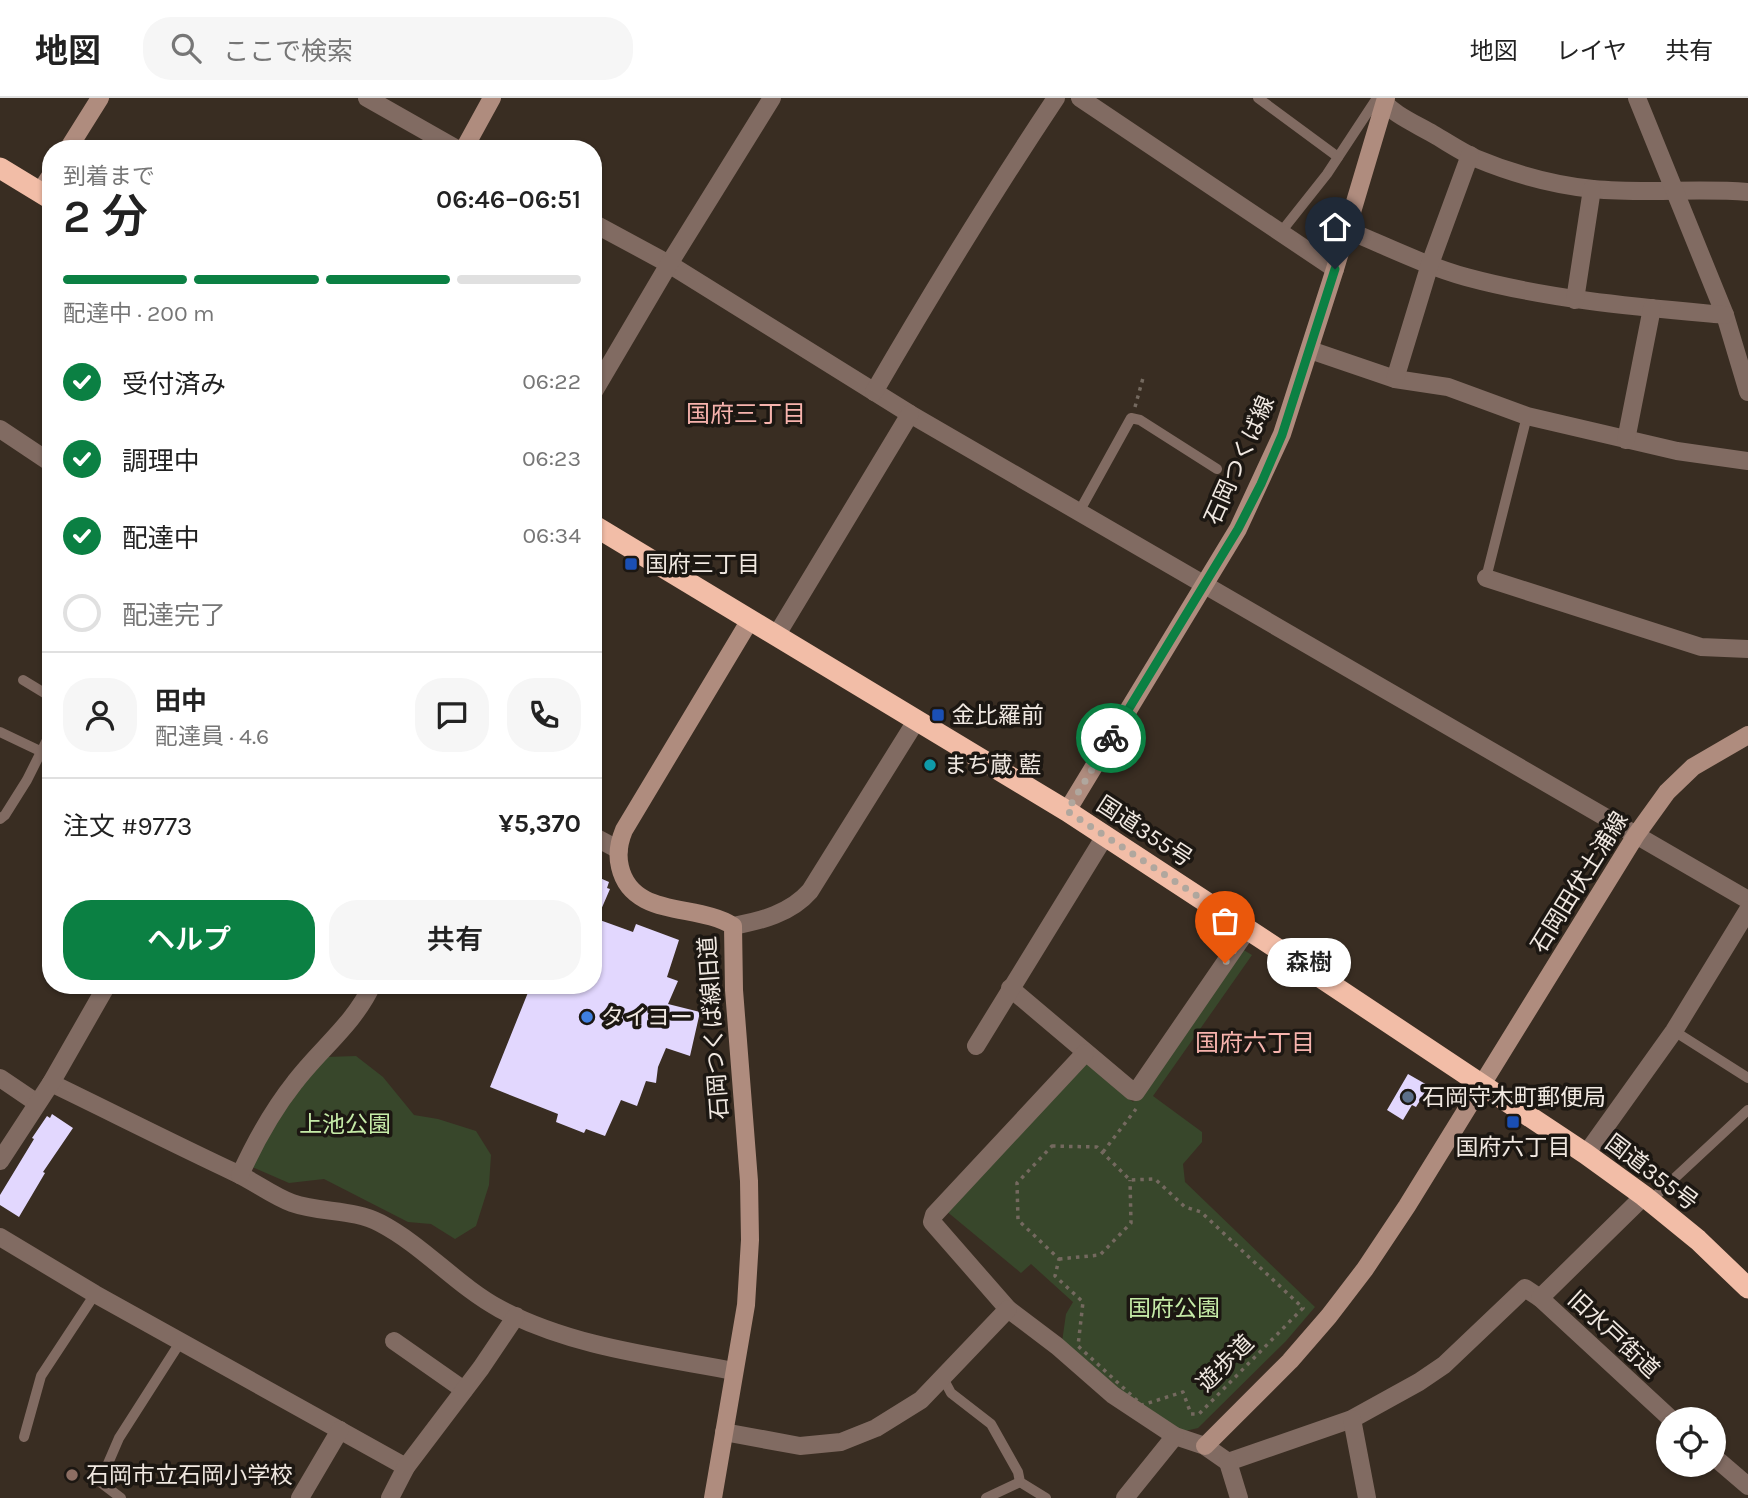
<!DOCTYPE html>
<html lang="ja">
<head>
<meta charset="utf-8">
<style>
	body { margin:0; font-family:Karla,"Noto Sans JP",sans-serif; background:#f6f6f6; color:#222; height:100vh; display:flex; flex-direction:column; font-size:26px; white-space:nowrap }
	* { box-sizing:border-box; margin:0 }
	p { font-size:23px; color:#767676 }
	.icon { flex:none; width:38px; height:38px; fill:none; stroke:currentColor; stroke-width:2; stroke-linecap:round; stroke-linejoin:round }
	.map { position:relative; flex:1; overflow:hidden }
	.details { position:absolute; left:42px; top:42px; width:560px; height:854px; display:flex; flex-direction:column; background:#fff; border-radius:28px; box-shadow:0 2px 5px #0004 }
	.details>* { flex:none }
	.buttons { position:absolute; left:1656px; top:1309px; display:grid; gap:14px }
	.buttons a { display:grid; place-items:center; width:70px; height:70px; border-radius:50%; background:#fff; box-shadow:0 2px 5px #0004; font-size:35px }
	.pin { position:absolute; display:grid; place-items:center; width:60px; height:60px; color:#fff; margin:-72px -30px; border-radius:50% 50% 50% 0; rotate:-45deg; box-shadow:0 0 7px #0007 }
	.pin .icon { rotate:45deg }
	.courier { position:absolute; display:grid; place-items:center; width:70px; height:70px; margin:-35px; border:5px solid #0b8043; border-radius:50%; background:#fff; color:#222; box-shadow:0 2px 9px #0007 }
	.bubble { position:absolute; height:49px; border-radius:24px; background:#fff; box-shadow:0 2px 5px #0004; font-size:23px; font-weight:600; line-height:49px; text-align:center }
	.head em { font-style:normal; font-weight:600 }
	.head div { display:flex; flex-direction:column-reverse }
	.head { display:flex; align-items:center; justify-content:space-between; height:119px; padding:0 21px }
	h1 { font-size:46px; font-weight:600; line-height:52px }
	.bar { display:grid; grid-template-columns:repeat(4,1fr); gap:10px 7px; align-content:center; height:84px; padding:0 21px }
	.bar i { height:9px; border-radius:5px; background:#e0e0e0 }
	.bar .on { background:#0b8043 }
	.bar p { grid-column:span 4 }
	.line { display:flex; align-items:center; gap:18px; padding:0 21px; border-top:2px solid #e0e0e0 }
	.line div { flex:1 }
	.round { display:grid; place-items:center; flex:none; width:74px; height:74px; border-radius:28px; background:#f6f6f6 }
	ol { padding:0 21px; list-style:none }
	li { display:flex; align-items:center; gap:21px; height:77px }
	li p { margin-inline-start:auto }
	li .icon { padding:7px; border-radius:50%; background:#0b8043; color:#fff; stroke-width:4 }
	li:last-child { color:#767676 }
	li i { width:38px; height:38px; border:4px solid #e0e0e0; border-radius:50% }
	.primary-button { display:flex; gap:14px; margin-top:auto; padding:14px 21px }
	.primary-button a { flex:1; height:80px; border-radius:28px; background:#0b8043; color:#fff; font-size:28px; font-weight:600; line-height:80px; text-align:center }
	.primary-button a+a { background:#f6f6f6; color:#222 }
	header { display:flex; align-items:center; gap:42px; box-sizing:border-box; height:98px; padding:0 35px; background:#fff; border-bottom:2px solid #e0e0e0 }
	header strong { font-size:33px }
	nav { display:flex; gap:38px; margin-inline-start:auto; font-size:24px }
	.search { width:490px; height:63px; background:#f6f6f6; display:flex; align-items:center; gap:18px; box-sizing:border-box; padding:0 24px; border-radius:28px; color:#767676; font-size:26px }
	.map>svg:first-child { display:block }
</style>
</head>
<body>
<header>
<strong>地図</strong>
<div class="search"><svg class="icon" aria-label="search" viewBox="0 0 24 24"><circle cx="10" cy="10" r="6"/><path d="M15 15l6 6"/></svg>ここで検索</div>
<nav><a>地図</a><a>レイヤ</a><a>共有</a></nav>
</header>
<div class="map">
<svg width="1748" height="1400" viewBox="0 0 1748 1400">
	<rect width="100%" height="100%" fill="#392d22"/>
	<g fill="#38472b">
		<path d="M1242,851L1252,857L1153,998L1202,1034V1044L1183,1066L1185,1084L1315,1209L1286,1243L1198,1330L1181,1334L1137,1308L1062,1244L1066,1216L1073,1204L1031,1166L1021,1175L945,1112L1088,964L1133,1004Z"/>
		<path d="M356,958L383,979L414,1017L438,1021L476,1033L491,1057L489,1087L476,1128L455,1141L431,1126L408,1124L324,1081L289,1085L252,1069L288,1004L326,959Z"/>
	</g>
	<g fill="#e2d7fe">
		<path d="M593,777L609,784L607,790L610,791L597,821L633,834L636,826L679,842L667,879L678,883L668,906L700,914L690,958L666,950L658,969L656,985L646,983L637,1008L621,1002L605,1038L586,1031L584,1035L556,1024L558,1016L490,989L531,887H593Z"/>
		<path d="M1408,976L1429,988L1416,1009L1412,1007L1403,1022L1387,1012Z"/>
		<path d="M52,1016L73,1030L43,1074L45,1075L19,1119L0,1107V1097L34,1041L32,1040L47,1018L50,1020Z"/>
	</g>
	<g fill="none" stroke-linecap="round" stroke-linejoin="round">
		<g stroke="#74695f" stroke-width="3.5" stroke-dasharray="3.5 5" stroke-linecap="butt">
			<path d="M1135,309L1143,280"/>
			<path d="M1052,1048L1097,1049L1130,1082L1155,1081L1185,1109L1201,1114L1303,1210L1199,1316H1191L1183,1294L1142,1307L1078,1248L1083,1204L1055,1178L1059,1161L1018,1122L1017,1085Z"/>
			<path d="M1103,1054L1136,1011"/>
			<path d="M1059,1161L1100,1157L1131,1125L1130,1082"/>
		</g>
		<g stroke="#816b62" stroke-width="10">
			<path d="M1258,0L1338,59"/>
			<path d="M1281,134L1327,76L1377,0"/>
			<path d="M1079,414L1131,320L1140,322L1217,371"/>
			<path d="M1486,480L1527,318"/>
			<path d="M23,582L51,599"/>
			<path d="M0,634L40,653"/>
			<path d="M0,721L5,717L27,682L51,634"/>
			<path d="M1674,933L1748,980"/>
			<path d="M1650,1103L1748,1012"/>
			<path d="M943,1280L951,1295L991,1326L1018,1374L1020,1384L1046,1400"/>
			<path d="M24,1339L41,1278L95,1196"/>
			<path d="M121,1400L100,1384L119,1340L181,1243"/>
			<path d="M986,1400L1020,1384"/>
		</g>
		<g stroke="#816b62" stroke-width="18">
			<path d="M367,0L457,51"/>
			<path d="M1080,0L1335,171"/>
			<path d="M1380,0C1392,16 1416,26 1433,36C1447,44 1460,53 1475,60C1511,75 1554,87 1593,91C1645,96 1697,90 1748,94"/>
			<path d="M1637,0L1725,217L1748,294"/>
			<path d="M593,125L669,166L910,316L1748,802"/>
			<path d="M1347,132C1386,148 1426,168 1466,179C1551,202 1638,209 1725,217"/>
			<path d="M1575,202L1592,91"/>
			<path d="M1310,252L1395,281L1448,289L1527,318L1677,353L1748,363"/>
			<path d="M1395,281L1430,166L1470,57"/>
			<path d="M874,294C932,194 992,96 1056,0"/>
			<path d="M593,295L669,166L772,0"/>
			<path d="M0,331L51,365"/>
			<path d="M1626,342L1652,210"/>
			<path d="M1486,480L1701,549L1748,551"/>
			<path d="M776,538L910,316"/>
			<path d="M593,738L619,752"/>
			<path d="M733,828C761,823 791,815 810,793L916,623"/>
			<path d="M1010,890L1132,993L1136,994L1248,831"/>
			<path d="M976,948L1105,738"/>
			<path d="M1085,955L934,1117L932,1124L1008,1211L1057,1248L1113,1297L1175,1338L1205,1348L1228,1364L1352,1321L1419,1284L1444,1267L1525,1190L1540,1200"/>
			<path d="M0,980L37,1005"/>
			<path d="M51,985C113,1015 174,1046 236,1075C255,1084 273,1098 292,1105C320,1115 354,1111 380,1125C424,1148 456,1187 500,1211C572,1249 655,1258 734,1273"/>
			<path d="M1586,1056L1674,933L1748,812"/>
			<path d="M0,1063L51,985L107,887"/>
			<path d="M240,1077C255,1044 272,1013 295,984C320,951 354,926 372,887"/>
			<path d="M1644,1098L1540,1200L1671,1321"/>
			<path d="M0,1139L95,1196L406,1369"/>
			<path d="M394,1243L464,1292"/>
			<path d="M1352,1321L1367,1400"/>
			<path d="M724,1334L800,1348L841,1344L876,1330L921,1302L1008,1211"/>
			<path d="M1713,1358L1748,1388"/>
			<path d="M1228,1364L1239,1400"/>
			<path d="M300,1400L340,1332"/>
			<path d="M390,1400L406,1369L481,1270L516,1218"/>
			<path d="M1125,1400L1175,1338"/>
		</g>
		<g stroke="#af8c7e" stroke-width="18">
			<path d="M68,51L100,0"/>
			<path d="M464,51L492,0"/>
			<path d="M40,94L51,77"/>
			<path d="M1067,713L1238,431L1282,336L1335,171L1386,0"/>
			<path d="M1205,1348L1290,1263L1329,1218L1365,1171L1407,1108L1636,737L1667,694L1693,669L1748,637"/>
			<path d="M713,1400L746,1207L750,1142L749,1083L734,892L733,828C698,805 632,821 620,769C617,757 619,744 624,732L750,522"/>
		</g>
		<g stroke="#f2bda7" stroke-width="21">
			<path d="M0,70L51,101"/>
			<path d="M593,427L1067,713L1299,865L1586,1056L1644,1098L1698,1142L1748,1190"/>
		</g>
	</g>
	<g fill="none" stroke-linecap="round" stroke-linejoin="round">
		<path stroke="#b0a79e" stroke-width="7" stroke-dasharray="0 12.6" d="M1111,640L1067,713L1248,831L1225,865"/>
		<path stroke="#0b8043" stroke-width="9" d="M1111,640L1238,431L1261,386L1282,337L1335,171"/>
	</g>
	<g fill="#1a4fb4" stroke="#1c1712" stroke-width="2.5">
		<rect x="624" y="459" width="14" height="14" rx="3.5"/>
		<rect x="931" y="610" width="14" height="14" rx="3.5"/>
		<rect x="1506" y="1017" width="14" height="14" rx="3.5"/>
	</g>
	<circle fill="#0f9aa8" stroke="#1c1712" stroke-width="2.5" cx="930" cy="667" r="7"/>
	<circle fill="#3f7fe0" stroke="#1c1712" stroke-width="2.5" cx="587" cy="919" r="7"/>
	<circle fill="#5c6f8a" stroke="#1c1712" stroke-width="2.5" cx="1408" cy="999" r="7"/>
	<circle fill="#8d6e63" stroke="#1c1712" stroke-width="2.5" cx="72" cy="1377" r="7"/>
	<g text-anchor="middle" stroke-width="7" stroke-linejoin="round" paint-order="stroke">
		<g font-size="23" fill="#f0e8e1" stroke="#1c1712">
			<text transform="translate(1239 362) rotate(-66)" y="8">石岡つくば線</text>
			<text transform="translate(1145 733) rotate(33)" y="8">国道355号</text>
			<text transform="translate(1579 784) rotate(-58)" y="8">石岡田伏土浦線</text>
			<text transform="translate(713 930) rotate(-94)" y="8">石岡つくば線旧道</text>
			<text transform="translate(1652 1074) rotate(37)" y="8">国道355号</text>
			<text transform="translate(1614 1236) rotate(43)" y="8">旧水戸街道</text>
			<text transform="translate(1225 1265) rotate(-45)" y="8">遊歩道</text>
		</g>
		<g font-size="23" fill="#f0e8e1" stroke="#1c1712" text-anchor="start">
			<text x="645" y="474">国府三丁目</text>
			<text x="952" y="625">金比羅前</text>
			<text x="944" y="675">まち蔵 藍</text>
			<text x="601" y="927">タイヨー</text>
			<text x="1422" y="1007">石岡守木町郵便局</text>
			<text x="1513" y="1057" text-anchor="middle">国府六丁目</text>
			<text x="86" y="1385">石岡市立石岡小学校</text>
		</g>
		<g font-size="23" fill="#c6eca8" stroke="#1c1712">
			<text x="345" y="1034">上池公園</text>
			<text x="1174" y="1218">国府公園</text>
		</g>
		<g font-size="24" fill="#f7b3ad" stroke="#1c1712">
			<text x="746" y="324">国府三丁目</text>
			<text x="1255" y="953">国府六丁目</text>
		</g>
	</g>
</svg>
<div class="buttons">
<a><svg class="icon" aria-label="locate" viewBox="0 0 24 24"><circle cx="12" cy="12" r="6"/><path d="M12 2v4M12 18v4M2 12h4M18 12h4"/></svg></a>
</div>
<div class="pin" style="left:1225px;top:865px;background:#ea580c"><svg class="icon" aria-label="bag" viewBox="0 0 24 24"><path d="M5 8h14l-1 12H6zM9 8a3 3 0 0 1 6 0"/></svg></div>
<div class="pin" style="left:1335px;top:171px;background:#1f2937"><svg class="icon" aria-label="home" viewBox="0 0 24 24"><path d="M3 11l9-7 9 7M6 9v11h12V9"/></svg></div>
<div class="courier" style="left:1111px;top:640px"><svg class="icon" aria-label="bike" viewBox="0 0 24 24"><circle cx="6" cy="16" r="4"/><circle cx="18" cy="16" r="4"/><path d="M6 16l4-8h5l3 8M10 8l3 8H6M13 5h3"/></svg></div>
<div class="bubble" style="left:1267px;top:840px;width:84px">森樹</div>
<section class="details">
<div class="head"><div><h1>2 分</h1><p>到着まで</p></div><em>06:46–06:51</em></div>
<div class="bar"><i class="on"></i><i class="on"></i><i class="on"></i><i></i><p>配達中 · 200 m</p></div>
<ol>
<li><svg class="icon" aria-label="check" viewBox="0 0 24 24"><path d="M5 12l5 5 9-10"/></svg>受付済み<p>06:22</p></li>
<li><svg class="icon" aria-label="check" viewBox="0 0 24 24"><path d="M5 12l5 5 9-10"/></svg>調理中<p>06:23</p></li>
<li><svg class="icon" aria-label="check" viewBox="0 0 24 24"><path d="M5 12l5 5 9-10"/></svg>配達中<p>06:34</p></li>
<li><i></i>配達完了</li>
</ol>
<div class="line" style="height:126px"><a class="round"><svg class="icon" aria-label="person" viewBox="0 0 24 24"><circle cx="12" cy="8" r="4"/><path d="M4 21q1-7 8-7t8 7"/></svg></a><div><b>田中</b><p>配達員 · 4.6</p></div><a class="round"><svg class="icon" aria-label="chat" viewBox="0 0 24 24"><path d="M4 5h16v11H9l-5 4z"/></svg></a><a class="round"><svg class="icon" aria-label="phone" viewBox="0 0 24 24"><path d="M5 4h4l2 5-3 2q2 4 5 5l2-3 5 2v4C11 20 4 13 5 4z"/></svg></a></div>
<div class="line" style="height:91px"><div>注文 #9773</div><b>¥5,370</b></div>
<div class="primary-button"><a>ヘルプ</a><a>共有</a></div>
</section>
</div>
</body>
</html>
